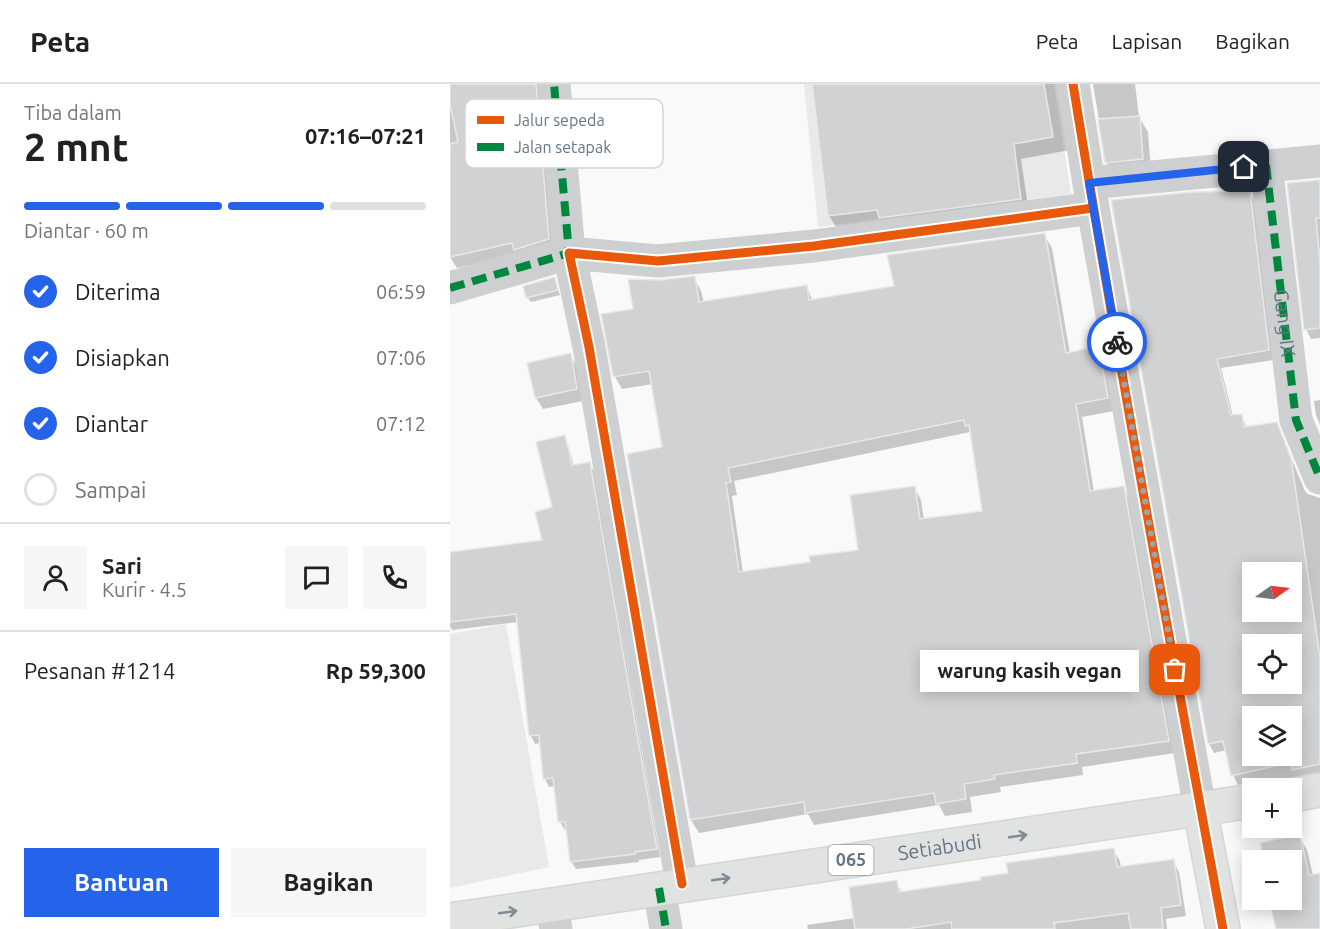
<!DOCTYPE html>
<html lang="id">
<head>
<meta charset="utf-8">
<style>
	body { margin:0; font-family:Ubuntu,sans-serif; background:#f6f6f6; color:#202124; height:100vh; display:flex; flex-direction:column; font-size:22px; white-space:nowrap }
	* { box-sizing:border-box; margin:0 }
	p { font-size:20px; color:#757577 }
	.icon { flex:none; width:33px; height:33px; fill:none; stroke:currentColor; stroke-width:2; stroke-linecap:round; stroke-linejoin:round }
	.map { position:relative; flex:1; overflow:hidden }
	.details { display:flex; flex-direction:column; background:#fff; width:450px }
	.details>* { flex:none }
	.needle { width:39px; rotate:76deg }
	.fabs { position:absolute; left:792px; top:478px; display:grid; gap:12px }
	.fabs a { display:grid; place-items:center; width:60px; height:60px; border-radius:0px; background:#fff; box-shadow:0 3px 15px #0003; font-size:30px }
	.pin { position:absolute; display:grid; place-items:center; width:51px; height:51px; color:#fff; margin:-26px; border-radius:12px; box-shadow:0 3px 9px #0006 }
	.courier { position:absolute; display:grid; place-items:center; width:60px; height:60px; margin:-30px; border:4px solid #2563eb; border-radius:50%; background:#fff; color:#222; box-shadow:0 2px 8px #0007 }
	.bubble { position:absolute; height:42px; border-radius:0px; background:#fff; box-shadow:0 3px 15px #0003; font-size:20px; font-weight:700; line-height:42px; text-align:center }
	.headline em { font-style:normal; font-weight:700 }
	.headline div { display:flex; flex-direction:column-reverse }
	.headline { display:flex; align-items:center; justify-content:space-between; height:102px; padding:0 24px }
	h1 { font-size:39px; font-weight:700; line-height:45px }
	.bar { display:grid; grid-template-columns:repeat(4,1fr); gap:9px 6px; align-content:center; height:72px; padding:0 24px }
	.bar i { height:8px; border-radius:4px; background:#e0e0e0 }
	.bar .on { background:#2563eb }
	.bar p { grid-column:span 4 }
	.line { display:flex; align-items:center; gap:15px; padding:0 24px; border-top:2px solid #e0e0e0 }
	.line div { flex:1 }
	.round { display:grid; place-items:center; flex:none; width:63px; height:63px; border-radius:0px; background:#f6f6f6 }
	ol { padding:0 24px; list-style:none }
	li { display:flex; align-items:center; gap:18px; height:66px }
	li p { margin-inline-start:auto }
	li .icon { padding:6px; border-radius:50%; background:#2563eb; color:#fff; stroke-width:4 }
	li:last-child { color:#757577 }
	li i { width:33px; height:33px; border:3px solid #e0e0e0; border-radius:50% }
	.cta { display:flex; gap:12px; margin-top:auto; padding:12px 24px }
	.cta a { flex:1; height:69px; border-radius:0px; background:#2563eb; color:#fff; font-size:24px; font-weight:700; line-height:69px; text-align:center }
	.cta a+a { background:#f6f6f6; color:#202124 }
	header { display:flex; align-items:center; gap:36px; box-sizing:border-box; height:84px; padding:0 30px; background:#fff; border-bottom:2px solid #e0e0e0 }
	header strong { font-size:28px }
	nav { display:flex; gap:33px; margin-inline-start:auto; font-size:21px }
	main { display:flex; flex:1; min-height:0 }
	.map>svg:first-child { display:block }
</style>
</head>
<body>
<header>
<strong>Peta</strong>
<nav><a>Peta</a><a>Lapisan</a><a>Bagikan</a></nav>
</header>
<main>
<section class="details">
<div class="headline"><div><h1>2 mnt</h1><p>Tiba dalam</p></div><em>07:16–07:21</em></div>
<div class="bar"><i class="on"></i><i class="on"></i><i class="on"></i><i></i><p>Diantar · 60 m</p></div>
<ol>
<li><svg class="icon" aria-label="check" viewBox="0 0 24 24"><path d="M5 12l5 5 9-10"/></svg>Diterima<p>06:59</p></li>
<li><svg class="icon" aria-label="check" viewBox="0 0 24 24"><path d="M5 12l5 5 9-10"/></svg>Disiapkan<p>07:06</p></li>
<li><svg class="icon" aria-label="check" viewBox="0 0 24 24"><path d="M5 12l5 5 9-10"/></svg>Diantar<p>07:12</p></li>
<li><i></i>Sampai</li>
</ol>
<div class="line" style="height:108px"><a class="round"><svg class="icon" aria-label="person" viewBox="0 0 24 24"><circle cx="12" cy="8" r="4"/><path d="M4 21q1-7 8-7t8 7"/></svg></a><div><b>Sari</b><p>Kurir · 4.5</p></div><a class="round"><svg class="icon" aria-label="chat" viewBox="0 0 24 24"><path d="M4 5h16v11H9l-5 4z"/></svg></a><a class="round"><svg class="icon" aria-label="phone" viewBox="0 0 24 24"><path d="M5 4h4l2 5-3 2q2 4 5 5l2-3 5 2v4C11 20 4 13 5 4z"/></svg></a></div>
<div class="line" style="height:78px"><div>Pesanan #1214</div><b>Rp 59,300</b></div>
<div class="cta"><a>Bantuan</a><a>Bagikan</a></div>
</section>
<div class="map">
<svg width="870" height="845" viewBox="0 0 870 845">
	<rect width="100%" height="100%" fill="#f9f9f9"/>
	<g fill="#e8e9e9">
		<path d="M354,0H604L621,110L368,143Z"/>
		<path d="M56,540L99,783L0,804V550Z"/>
	</g>
	<g fill="#0003" fill-rule="evenodd">
		<path d="M0,0H97L105,167L68,170L7,184L0,173Z"/>
		<path d="M364,0H620V66L571,75L579,129L388,146L379,132Z"/>
		<path d="M643,0H685L689,33L698,48L701,89L665,93L656,78Z"/>
		<path d="M870,97V254L861,255L856,245L839,100Z"/>
		<path d="M799,108L805,118L823,276L771,284L783,332L791,331L797,344L827,340L855,407L858,410L870,414V690L818,701L814,695L788,701L783,691L777,666L764,669L759,660L662,117ZM802,489H842V528H802ZM802,561H842V600H802ZM802,633H842V672H802Z"/>
		<path d="M594,151L602,164L620,270L648,264L655,277L664,327L632,333L644,408L673,404L680,417L725,669L632,683L633,691L550,703L551,708L520,713L522,728L495,732L489,721L364,741L358,730L249,749L241,736L178,372L214,365L203,300L172,305L165,293L185,226L210,197L244,194L251,207L254,219L356,202L363,217L445,203ZM520,348L533,428L474,436L471,416L464,403L410,467L362,479L293,489L282,412L287,411L284,397Z"/>
		<path d="M104,194L110,211L81,218L77,213Z"/>
		<path d="M120,271L127,283L133,317L93,325L86,314L79,280Z"/>
		<path d="M870,316V341L866,331L864,317Z"/>
		<path d="M114,353L118,361L124,382L139,379L144,387L210,773L189,776V778L126,785L121,777L117,745L115,746L110,738L105,702L99,703L95,695L91,659L85,660L81,652L69,538L2,546L0,542V470L94,458L104,424Z"/>
		<path d="M849,752L857,766L863,792L870,790V845H827L821,816H842V777H815Z"/>
		<path d="M663,766L670,777L671,784L723,777L729,788L736,832L716,835L717,845H358L357,841L405,834L446,798L452,809L532,798Z"/>
	</g>
	<g fill="#d0d2d3" stroke="#e8e8e8" stroke-width="1.5" fill-rule="evenodd">
		<path d="M0,0H86L99,155L64,166L62,159L0,173V60L8,58L0,20Z"/>
		<path d="M362,0H594L603,53L564,60L571,115L429,134L427,126L378,132Z"/>
		<path d="M690,32L693,75L655,79L648,35Z"/>
		<path d="M870,96V134H866L870,179V244L854,246L837,99Z"/>
		<path d="M800,107L819,266L767,275L781,331L792,330L794,343L827,338L841,374L870,574V680L842,686V678L781,692L773,657L758,660L661,116L742,108ZM802,489H842V528H802ZM802,561H842V600H802ZM802,633H842V672H802Z"/>
		<path d="M595,149L616,269L649,262L658,314L626,320L640,407L674,402L719,657L626,670L627,679L544,691L545,695L514,700L516,715L486,720L484,709L355,729L354,718L240,736L177,370L212,363L199,287L163,293L151,230L183,225L178,195L210,196L245,192L249,218L357,201L359,216L444,202L437,171ZM514,336L515,342L519,341L532,427L470,435L465,402L400,411L408,466L359,472L360,478L289,488L276,399L281,398L278,384Z"/>
		<path d="M105,193L108,206L76,214L73,202Z"/>
		<path d="M121,269L127,305L85,314L77,279Z"/>
		<path d="M115,351L122,381L140,378L207,765L185,768V770L120,778L115,738H108L103,694L93,695L89,651L79,652L66,530L0,538V468L92,456L85,428L102,423L86,358Z"/>
		<path d="M850,750L859,791L870,789V845H826L819,816H842V777H814L810,759Z"/>
		<path d="M664,764L667,783L724,775L731,821L711,824L713,845H681L678,829L604,839L605,845H502L501,838L456,845H405L399,803L447,796L449,808L531,796L530,793L558,789L556,779Z"/>
	</g>
	<g fill="none" stroke-linecap="round" stroke-linejoin="round">
		<defs>
			<path id="secondary" d="M750,725L773,845"/>
			<g id="primary">
				<path d="M842,711L870,706"/>
				<path id="s2" d="M0,836L802,717"/>
			</g>
		</defs>
		<use href="#secondary" stroke="#d5d6d7" stroke-width="36"/>
		<use href="#primary" stroke="#d5d6d7" stroke-width="36"/>
		<g stroke="#cecfd0" stroke-width="33">
			<path d="M623,0L643,124L750,725"/>
			<path id="s1" d="M816,81L846,336L870,394"/>
			<path d="M639,99L870,77"/>
			<path d="M0,204L119,169L104,0"/>
			<path d="M232,800L139,263L119,169L208,177L364,162L643,124"/>
			<path d="M209,804L216,845"/>
			<path d="M102,822L106,845"/>
		</g>
		<use href="#secondary" stroke="#e1e2e2" stroke-width="33"/>
		<use href="#primary" stroke="#e1e2e2" stroke-width="33"/>
		<g stroke="#00873e" stroke-width="8" stroke-dasharray="15 8" stroke-linecap="butt">
			<path d="M816,81L846,336L870,394"/>
			<path d="M0,204L119,169L104,0"/>
			<path d="M209,804L216,845"/>
		</g>
		<defs>
			<g id="cycleway">
				<path d="M623,0C669,282 721,564 773,845"/>
				<path d="M232,800L139,263L119,169L208,177L364,162L643,124"/>
			</g>
		</defs>
		<use href="#cycleway" stroke="#fff" stroke-width="13"/>
		<use href="#cycleway" stroke="#e8590c" stroke-width="9"/>
	</g>
	<defs><path id="oneway-shaft" d="M-6 0H5M1.5-3L5.5 0L1.5 3" fill="none" stroke-width="1.6" stroke-linecap="round" stroke-linejoin="round" transform="scale(1.5)"/></defs>
	<g stroke="#7e8c96">
		<use href="#oneway-shaft" transform="translate(568 752) rotate(-8)"/>
		<use href="#oneway-shaft" transform="translate(271 795) rotate(-8)"/>
		<use href="#oneway-shaft" transform="translate(58 828) rotate(-8)"/>
	</g>
	<g fill="none" stroke-linecap="round" stroke-linejoin="round">
		<path stroke="#99a4ac" stroke-width="6" stroke-dasharray="0 10.8" d="M667,258L725,586"/>
		<path stroke="#2563eb" stroke-width="8" d="M667,258L639,99L794,83"/>
	</g>
	<g text-anchor="middle" stroke-width="6" stroke-linejoin="round" paint-order="stroke">
		<rect fill="#fff" stroke="#939fa8" stroke-width="1.5" x="378.5" y="761" width="45" height="30" rx="4.5"/>
		<g font-size="18" font-weight="bold" fill="#657683">
			<text x="401" y="782">065</text>
		</g>
		<g font-size="20" fill="#657683" stroke="#fff">
			<text dy="7" stroke="none"><textPath href="#s1" startOffset="159">Gang IX</textPath></text>
			<text dy="7" stroke="none"><textPath href="#s2" startOffset="495">Setiabudi</textPath></text>
		</g>
	</g>
	<rect x="15" y="15" width="198" height="69" rx="9" fill="#fff" stroke="#d1d6da" stroke-width="1.5"/>
	<rect x="27" y="32" width="27" height="8" fill="#e8590c"/>
	<rect x="27" y="59" width="27" height="8" fill="#00873e"/>
	<g font-size="16" fill="#657683">
		<text x="64" y="42">Jalur sepeda</text>
		<text x="64" y="69">Jalan setapak</text>
	</g>
</svg>
<div class="fabs">
<a><svg class="needle" viewBox="-14 -14 28 28"><path d="M0-13l5 13h-10z" fill="#e53935"/><path d="M0 13l5-13h-10z" fill="#757577"/></svg></a>
<a><svg class="icon" aria-label="locate" viewBox="0 0 24 24"><circle cx="12" cy="12" r="6"/><path d="M12 2v4M12 18v4M2 12h4M18 12h4"/></svg></a>
<a><svg class="icon" aria-label="layers" viewBox="0 0 24 24"><path d="M12 4l9 5-9 5-9-5zM3 14l9 5 9-5"/></svg></a>
<a>+</a>
<a>−</a>
</div>
<div class="pin" style="left:725px;top:586px;background:#ea580c"><svg class="icon" aria-label="bag" viewBox="0 0 24 24"><path d="M5 8h14l-1 12H6zM9 8a3 3 0 0 1 6 0"/></svg></div>
<div class="pin" style="left:794px;top:83px;background:#1f2937"><svg class="icon" aria-label="home" viewBox="0 0 24 24"><path d="M3 11l9-7 9 7M6 9v11h12V9"/></svg></div>
<div class="courier" style="left:667px;top:258px"><svg class="icon" aria-label="bike" viewBox="0 0 24 24"><circle cx="6" cy="16" r="4"/><circle cx="18" cy="16" r="4"/><path d="M6 16l4-8h5l3 8M10 8l3 8H6M13 5h3"/></svg></div>
<div class="bubble" style="left:470px;top:566px;width:219px">warung kasih vegan</div>
</div>
</main>
</body>
</html>
